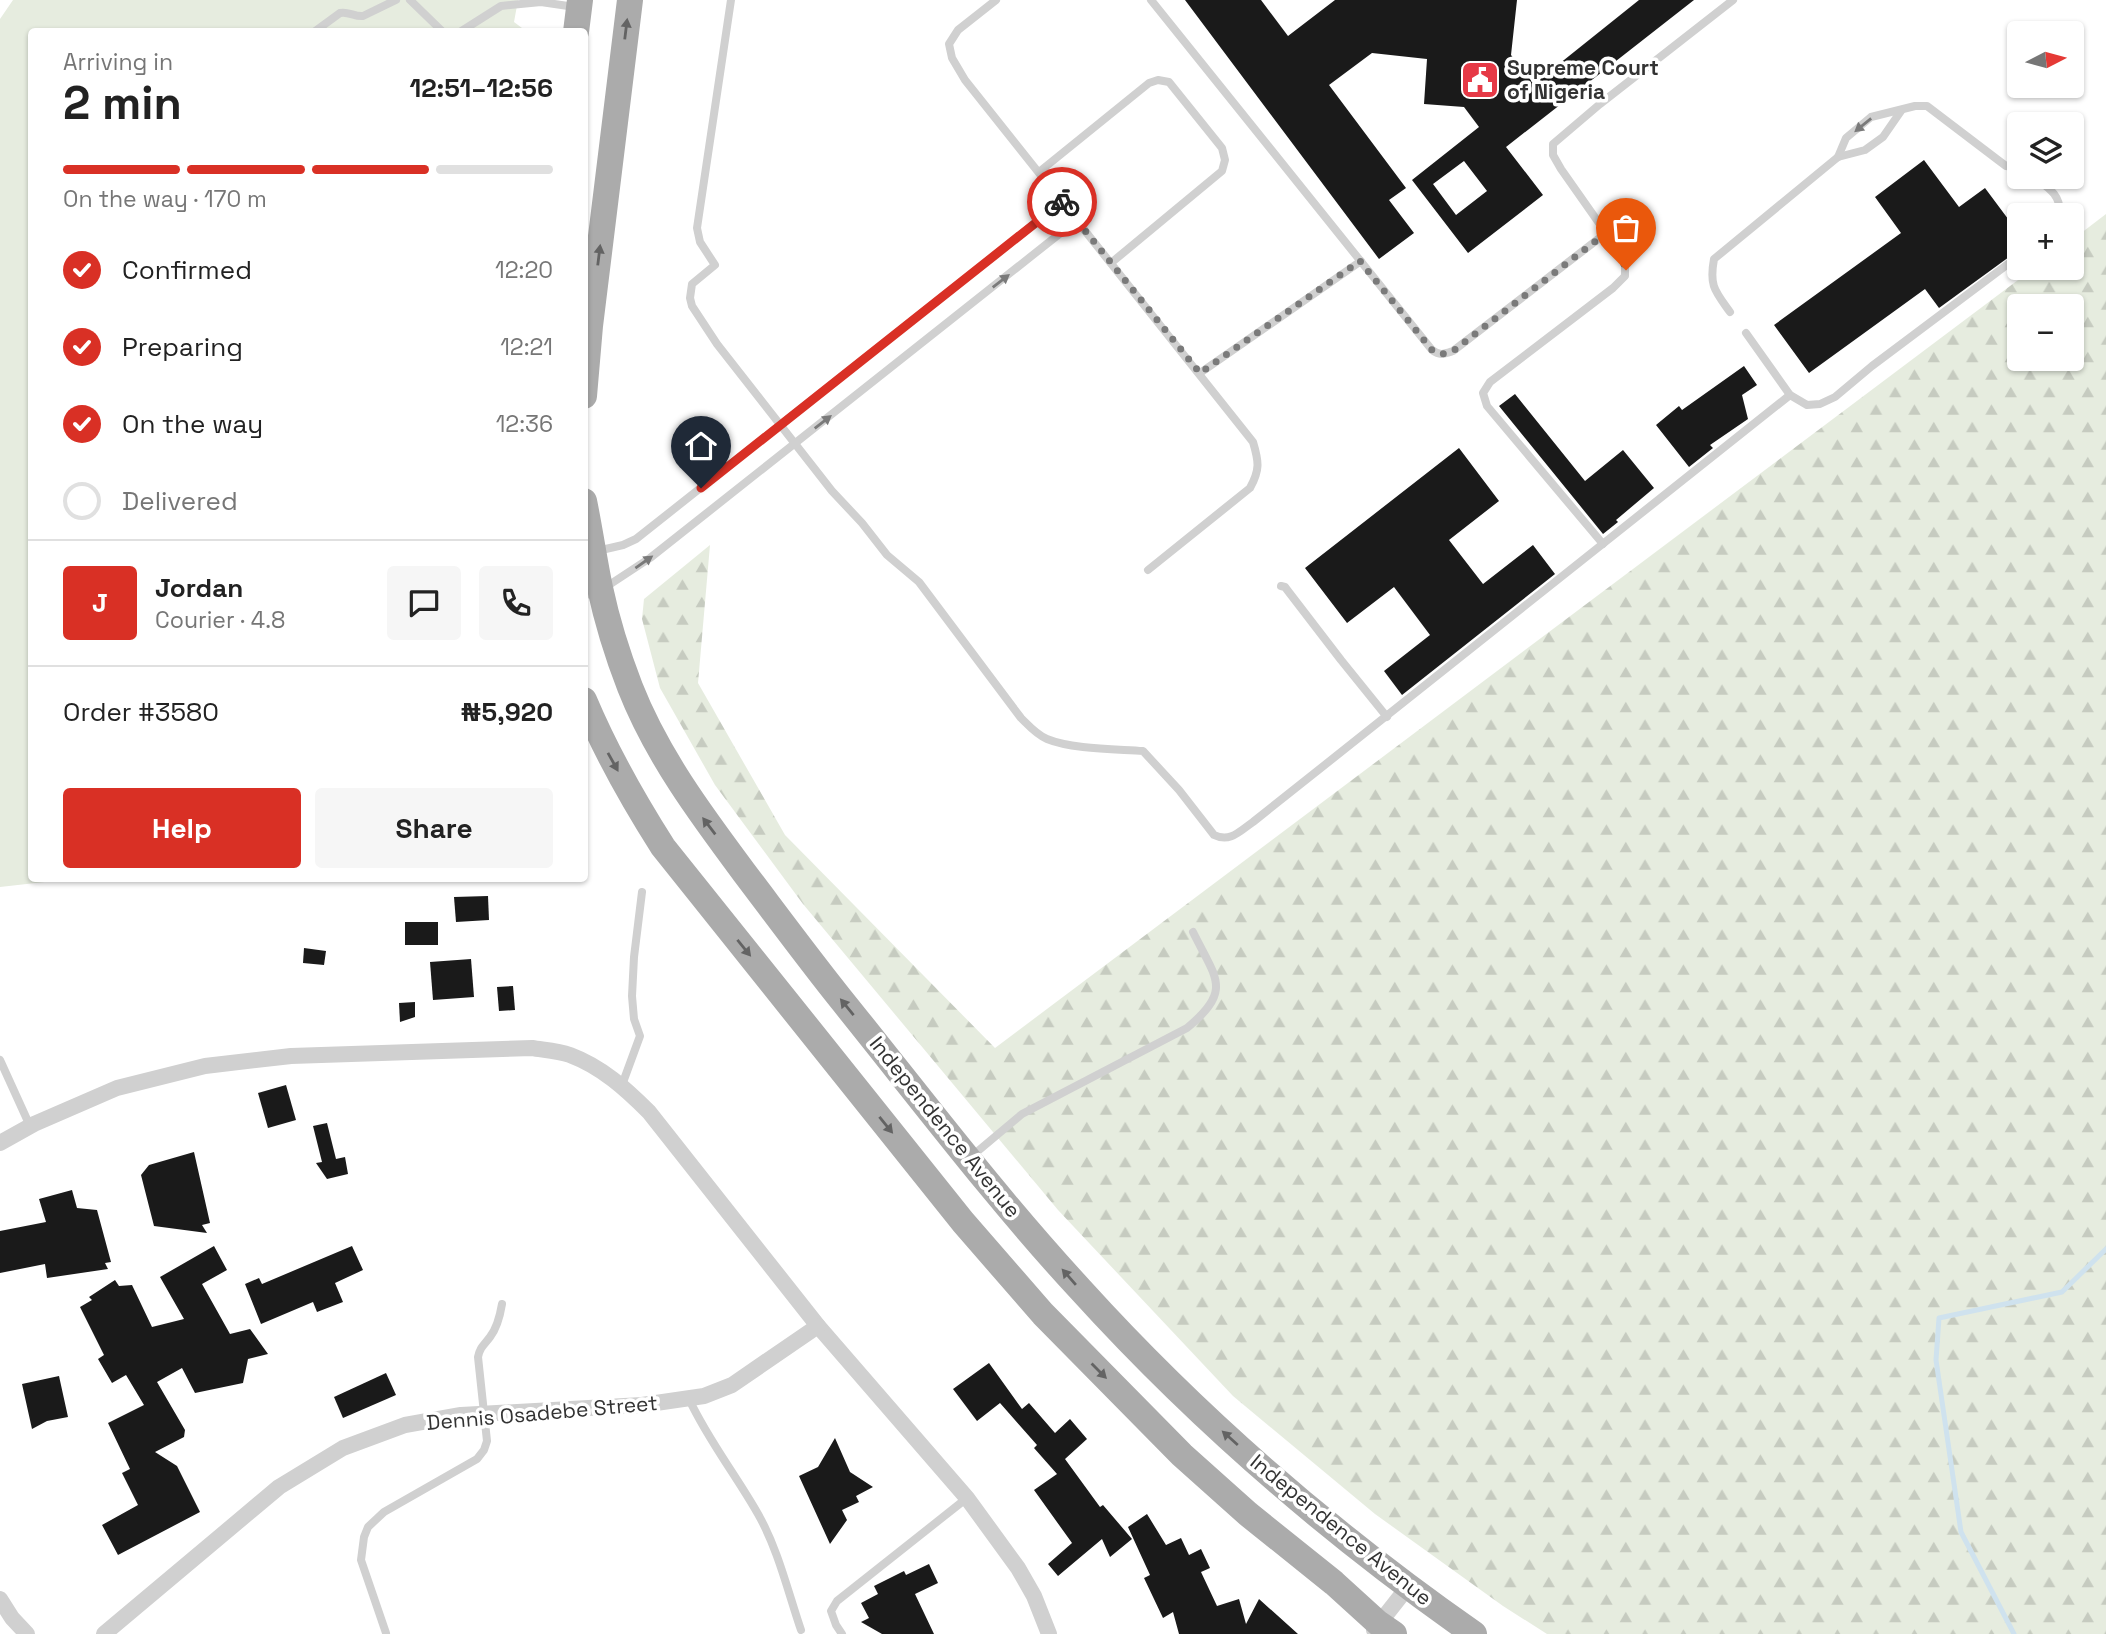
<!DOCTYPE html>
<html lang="en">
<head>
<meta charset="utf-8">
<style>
	body { margin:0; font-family:"Space Grotesk",sans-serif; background:#f6f6f6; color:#222; height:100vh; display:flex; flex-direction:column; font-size:26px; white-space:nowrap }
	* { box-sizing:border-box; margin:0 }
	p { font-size:23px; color:#767676 }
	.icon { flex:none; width:38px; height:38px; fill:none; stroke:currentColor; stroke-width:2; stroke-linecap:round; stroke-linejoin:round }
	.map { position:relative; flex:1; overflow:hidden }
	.drawer { position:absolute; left:28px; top:28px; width:560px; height:854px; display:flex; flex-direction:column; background:#fff; border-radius:7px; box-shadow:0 2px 5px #0004 }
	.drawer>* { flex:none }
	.needle { width:46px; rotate:84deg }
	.tools { position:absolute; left:2007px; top:21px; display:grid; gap:14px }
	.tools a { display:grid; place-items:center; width:77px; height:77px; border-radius:7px; background:#fff; box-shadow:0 2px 5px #0004; font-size:35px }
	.pin { position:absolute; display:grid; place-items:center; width:60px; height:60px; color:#fff; margin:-72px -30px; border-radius:50% 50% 50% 0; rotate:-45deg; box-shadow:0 0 7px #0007 }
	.pin .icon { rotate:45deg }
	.courier { position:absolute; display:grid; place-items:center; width:70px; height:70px; margin:-35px; border:5px solid #d93025; border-radius:50%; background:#fff; color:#222; box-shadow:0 2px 9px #0007 }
	.headline em { font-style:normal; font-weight:600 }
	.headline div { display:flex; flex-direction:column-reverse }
	.headline { display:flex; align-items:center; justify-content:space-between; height:119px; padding:0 35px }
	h1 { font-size:46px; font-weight:600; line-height:52px }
	.bar { display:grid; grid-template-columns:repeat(4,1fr); gap:10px 7px; align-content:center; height:84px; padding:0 35px }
	.bar i { height:9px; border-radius:5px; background:#e0e0e0 }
	.bar .selected { background:#d93025 }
	.bar p { grid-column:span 4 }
	.line { display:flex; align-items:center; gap:18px; padding:0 35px; border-top:2px solid #e0e0e0 }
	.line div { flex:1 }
	.round { display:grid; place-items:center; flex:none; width:74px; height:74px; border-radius:7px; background:#f6f6f6 }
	ol { padding:0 35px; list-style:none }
	li { display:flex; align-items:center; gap:21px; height:77px }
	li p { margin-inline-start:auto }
	li .icon { padding:7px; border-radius:50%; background:#d93025; color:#fff; stroke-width:4 }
	li:last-child { color:#767676 }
	li i { width:38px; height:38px; border:4px solid #e0e0e0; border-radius:50% }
	.cta { display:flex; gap:14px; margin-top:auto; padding:14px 35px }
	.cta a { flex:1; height:80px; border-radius:7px; background:#d93025; color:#fff; font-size:28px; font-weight:600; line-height:80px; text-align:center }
	.cta a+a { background:#f6f6f6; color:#222 }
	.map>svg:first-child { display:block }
</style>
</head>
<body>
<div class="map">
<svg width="2106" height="1634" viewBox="0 0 2106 1634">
	<defs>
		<pattern id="forest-firs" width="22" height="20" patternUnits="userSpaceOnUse" patternTransform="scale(1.75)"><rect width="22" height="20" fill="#e6ecdf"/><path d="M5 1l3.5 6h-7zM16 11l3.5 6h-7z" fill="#c6cbc0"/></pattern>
	</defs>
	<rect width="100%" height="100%" fill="#fff"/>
	<path fill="url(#forest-firs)" fill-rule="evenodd" d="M2106,214V1634H1547L1503,1606L1375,1514L1233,1396L1058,1210L803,904L715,785L660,688L642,619L644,599L710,545L698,683L785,835L995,1048L2034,268H2072V240ZM2020,306H2072V359H2020Z"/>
	<path fill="#e6ecdf" d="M13,0H518L514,22L522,28V31L32,32V878L71,879L0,887V19Z"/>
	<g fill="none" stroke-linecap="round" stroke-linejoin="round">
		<path stroke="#cfe2ee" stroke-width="5" d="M2014,1634L1961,1532L1936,1360L1939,1318L2062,1292L2106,1249"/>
	</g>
	<g fill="#1a1a1a" fill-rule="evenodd">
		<path d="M1185,0H1261L1288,36L1335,0H1517L1511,55L1534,84L1639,0H1694L1506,147L1543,195L1468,253L1412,180L1479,127L1464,107L1424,104L1427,59L1372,53L1329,85L1406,188L1389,200L1414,233L1379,259ZM1464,161L1487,191L1456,215L1433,184Z"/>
		<path d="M1924,160L1959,207L1985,188L2020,235V249L1939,308L1925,289L1809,373L1774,325L1901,233L1875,197Z"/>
		<path d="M1744,366L1757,385L1742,395L1748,419L1710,445L1713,448L1689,467L1656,425L1679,406L1682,410Z"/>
		<path d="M1515,394L1585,481L1623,450L1654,488L1616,520L1618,522L1603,534L1499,406Z"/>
		<path d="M1459,448L1499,501L1449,540L1483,584L1533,545L1555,574L1402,695L1384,671L1430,635L1394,587L1347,623L1305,568Z"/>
		<path d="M488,896L489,920L456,922L454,897Z"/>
		<rect x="405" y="922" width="33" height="23"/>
		<path d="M304,948L326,951L324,965L303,963Z"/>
		<path d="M471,959L474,997L433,1000L430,962Z"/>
		<path d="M513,986L515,1010L499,1011L497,987Z"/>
		<path d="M415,1002V1017L400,1022L399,1003Z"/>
		<path d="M286,1085L296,1120L268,1128L258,1093Z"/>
		<path d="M327,1123L336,1159L345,1157L348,1174L327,1179L316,1163L322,1162L313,1126Z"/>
		<path d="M194,1152L210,1223L202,1225L207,1233L154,1226L141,1175L149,1165Z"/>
		<path d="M72,1190L77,1208L97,1210L111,1262L105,1263L108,1269L47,1278L45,1264L0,1273V1231L46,1222L39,1199Z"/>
		<path d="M214,1246L227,1270L202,1284L230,1334L250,1329L268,1354L248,1359L243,1383L195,1393L182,1368L157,1382L185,1430L184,1437L155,1452L177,1466L200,1512L118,1555L102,1525L138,1505L122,1473L130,1469L108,1423L144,1405L126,1375L112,1383L98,1359L104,1355L80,1307L92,1300L89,1297L115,1280L119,1286L132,1285L152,1327L184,1319L160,1277Z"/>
		<path d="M352,1246L363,1270L335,1283L343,1302L317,1312L313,1302L261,1324L245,1284L259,1278L262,1284Z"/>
		<path d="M989,1363L1022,1409L1029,1403L1055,1433L1070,1419L1087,1439L1065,1459L1100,1507L1103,1505L1132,1539L1110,1557L1102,1539L1058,1576L1048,1564L1072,1543L1034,1490L1057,1474L1034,1448L1037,1445L1000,1403L977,1421L953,1389Z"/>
		<path d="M386,1373L396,1395L343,1418L334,1397Z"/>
		<path d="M59,1376L68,1417L47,1421L32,1429L22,1384Z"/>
		<path d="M835,1438L850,1472L873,1487L856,1496L859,1502L842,1510L847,1520L830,1544L799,1476L818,1467Z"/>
		<path d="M1147,1514L1166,1545L1181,1538L1189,1555L1201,1549L1210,1568L1201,1572L1217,1606L1239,1599L1246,1624L1259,1599L1298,1634H1179L1173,1612L1163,1618L1144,1578L1150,1575L1128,1527Z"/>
		<path d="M929,1564L938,1583L915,1594L934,1634H882L861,1622L869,1618L861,1603L878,1594L874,1586L904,1571L906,1575Z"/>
	</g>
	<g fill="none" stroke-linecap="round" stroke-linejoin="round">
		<g stroke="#d0d0d0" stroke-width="8">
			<path d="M410,0L443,32"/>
			<path d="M731,0L697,228L700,242L715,265L692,284L690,298L692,306L717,344L832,491L862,523L887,555L919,582L1021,718C1029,726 1037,735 1047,739C1071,749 1116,749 1143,751L1179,790L1214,835C1230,843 1240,831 1253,822L1790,395"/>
			<path d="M996,0L958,30L949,44L952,58L965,80L1253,442C1259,462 1260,470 1250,488L1148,570"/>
			<path d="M1151,0L1432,350C1440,356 1444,354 1453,351L1606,233"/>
			<path d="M314,32L340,13C348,11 355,17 363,16L396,0"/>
			<path d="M460,32L501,6L541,2L575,7"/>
			<path d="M1838,157L1846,138L1871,117L1915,106H1927L1998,160L2006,166L2020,168"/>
			<path d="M1039,172L1149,83L1158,80L1169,82L1222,148L1225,160L1222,171L1111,263"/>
			<path d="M2034,177C2049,188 2061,195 2060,215"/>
			<path d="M1730,312C1715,291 1709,286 1714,259L1838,157L1865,150L1883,137L1901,111"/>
			<path d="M1746,333L1790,395L1807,405L1820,404L1835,397L1872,366L2020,255"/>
			<path d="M1200,373L1361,261"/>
			<path d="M1603,544L1487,406L1483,393L1490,382L1613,288L1625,276V265L1620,253L1561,169L1553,155V144L1600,104L1733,0"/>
			<path d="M597,551L623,545L636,539L1062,202"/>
			<path d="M1281,586L1285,587L1288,591L1341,660L1387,717"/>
			<path d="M584,596L612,583L650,558L1077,220"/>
			<path d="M0,1060L30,1126"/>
			<path d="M622,1085L640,1036L634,1019L632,996L634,957L642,892"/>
			<path d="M972,1156L1022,1114L1187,1028C1233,990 1216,979 1193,932"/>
			<path d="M689,1399C708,1440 736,1475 758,1514C778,1549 788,1592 801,1630"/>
			<path d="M386,1633L361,1560L364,1537L368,1527L384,1512L477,1459L484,1450L487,1441L478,1357C480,1347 484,1345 490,1337C497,1328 500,1316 502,1304"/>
			<path d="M842,1634L836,1625L831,1611L837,1601L967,1498"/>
		</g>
		<g stroke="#d0d0d0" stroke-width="16">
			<path d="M0,1143L34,1124L117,1088L205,1066L291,1056L532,1048C544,1050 558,1051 570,1055C602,1067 626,1089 649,1112L818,1326L967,1498L1018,1568L1034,1596L1049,1634"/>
			<path d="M0,1599L12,1618L27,1634"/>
			<path d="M1374,1630L1407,1588"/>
			<path d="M104,1634L279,1487L343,1448L405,1425L461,1415L642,1405L704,1396L732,1385L818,1326"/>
		</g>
		<g stroke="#ababab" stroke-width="26">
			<path d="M576,32L580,0"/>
			<path d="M584,396L590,326L630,0"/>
			<path d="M584,501C590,530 594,559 600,588C607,621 618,656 630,687C657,756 702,816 746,875C777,916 808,958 840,998C919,1096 995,1197 1080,1289C1197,1418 1331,1534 1474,1634"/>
			<path d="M584,700C606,752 633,800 663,847L963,1222L1043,1314L1182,1455L1248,1514L1334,1583L1378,1623L1394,1634"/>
		</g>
	</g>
	<defs><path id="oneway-solid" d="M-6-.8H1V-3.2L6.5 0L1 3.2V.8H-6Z" transform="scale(1.75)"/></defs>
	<g fill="#636363">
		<use href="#oneway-solid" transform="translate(626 29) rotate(-83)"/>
		<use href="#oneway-solid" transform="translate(599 255) rotate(-83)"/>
		<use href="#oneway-solid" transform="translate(613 762) rotate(61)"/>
		<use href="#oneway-solid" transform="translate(709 826) rotate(-127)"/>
		<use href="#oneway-solid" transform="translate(744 948) rotate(51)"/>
		<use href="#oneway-solid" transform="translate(847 1007) rotate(-129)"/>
		<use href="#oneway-solid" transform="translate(886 1125) rotate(51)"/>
		<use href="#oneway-solid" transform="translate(1069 1277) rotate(-131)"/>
		<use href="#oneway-solid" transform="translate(1099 1371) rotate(45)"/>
		<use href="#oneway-solid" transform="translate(1230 1438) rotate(-138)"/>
	</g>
	<g fill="#7a7a7a">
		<use href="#oneway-solid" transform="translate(1863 125) rotate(141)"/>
		<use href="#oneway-solid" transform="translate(1001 281) rotate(-38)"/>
		<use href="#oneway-solid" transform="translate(823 422) rotate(-38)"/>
		<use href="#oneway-solid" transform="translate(644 562) rotate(-35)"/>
	</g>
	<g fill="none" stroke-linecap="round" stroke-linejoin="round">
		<path stroke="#7a7a7a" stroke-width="7" stroke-dasharray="0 12.6" d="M1062,202L1200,373L1360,261L1432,350C1440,356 1444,354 1453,351L1606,233L1620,253L1626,270"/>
		<path stroke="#d93025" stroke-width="9" d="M701,488L1062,202"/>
	</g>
	<defs>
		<symbol id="civic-square" viewBox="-11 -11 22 22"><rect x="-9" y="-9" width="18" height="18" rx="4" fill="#e63946" stroke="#fff"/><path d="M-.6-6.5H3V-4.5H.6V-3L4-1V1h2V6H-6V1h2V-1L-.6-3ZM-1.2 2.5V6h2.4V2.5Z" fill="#fff"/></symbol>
	</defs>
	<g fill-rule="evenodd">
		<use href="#civic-square" x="1458" y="58" width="44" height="44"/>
	</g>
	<g text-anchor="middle" stroke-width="7" stroke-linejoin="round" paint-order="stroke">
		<g font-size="21" font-weight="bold" fill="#333" stroke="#fff" text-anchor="start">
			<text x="1507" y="75">Supreme Court<tspan x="1507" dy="24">of Nigeria</tspan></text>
		</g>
		<g font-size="21" fill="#333" stroke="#fff">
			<text transform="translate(945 1127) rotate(51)" y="7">Independence Avenue</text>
			<text transform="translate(542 1413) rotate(-5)" y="7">Dennis Osadebe Street</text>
			<text transform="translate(1341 1530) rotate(39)" y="7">Independence Avenue</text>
		</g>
	</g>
</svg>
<div class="tools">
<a><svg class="needle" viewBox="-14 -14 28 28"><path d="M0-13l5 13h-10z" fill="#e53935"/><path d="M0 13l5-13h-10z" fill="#767676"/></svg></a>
<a><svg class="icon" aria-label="layers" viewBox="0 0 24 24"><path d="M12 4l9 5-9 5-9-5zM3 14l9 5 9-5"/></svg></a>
<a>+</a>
<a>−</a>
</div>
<div class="pin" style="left:1626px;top:270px;background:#ea580c"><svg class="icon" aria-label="bag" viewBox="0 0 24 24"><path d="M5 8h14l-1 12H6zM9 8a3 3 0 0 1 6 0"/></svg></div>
<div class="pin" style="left:701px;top:488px;background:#1f2937"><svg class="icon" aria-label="home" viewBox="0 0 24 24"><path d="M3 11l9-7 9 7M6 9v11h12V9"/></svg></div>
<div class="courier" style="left:1062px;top:202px"><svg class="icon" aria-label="bike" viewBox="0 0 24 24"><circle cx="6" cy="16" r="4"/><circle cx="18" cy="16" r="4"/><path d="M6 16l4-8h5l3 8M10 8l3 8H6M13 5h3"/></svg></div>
<section class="drawer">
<div class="headline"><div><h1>2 min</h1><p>Arriving in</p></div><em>12:51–12:56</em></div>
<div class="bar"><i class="selected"></i><i class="selected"></i><i class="selected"></i><i></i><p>On the way · 170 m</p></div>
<ol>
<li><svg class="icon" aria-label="check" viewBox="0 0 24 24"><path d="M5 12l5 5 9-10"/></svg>Confirmed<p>12:20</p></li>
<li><svg class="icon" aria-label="check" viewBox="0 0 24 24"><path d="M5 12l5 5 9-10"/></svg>Preparing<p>12:21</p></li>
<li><svg class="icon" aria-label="check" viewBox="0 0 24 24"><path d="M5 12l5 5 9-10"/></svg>On the way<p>12:36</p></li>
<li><i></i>Delivered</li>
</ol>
<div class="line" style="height:126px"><b class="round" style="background:#d93025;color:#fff">J</b><div><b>Jordan</b><p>Courier · 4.8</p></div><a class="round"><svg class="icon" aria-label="chat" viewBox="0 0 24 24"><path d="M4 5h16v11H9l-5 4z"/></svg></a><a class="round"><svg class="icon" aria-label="phone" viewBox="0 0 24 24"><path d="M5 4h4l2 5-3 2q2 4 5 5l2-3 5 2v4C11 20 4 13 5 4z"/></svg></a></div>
<div class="line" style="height:91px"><div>Order #3580</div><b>₦5,920</b></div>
<div class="cta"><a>Help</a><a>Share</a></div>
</section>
</div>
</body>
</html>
